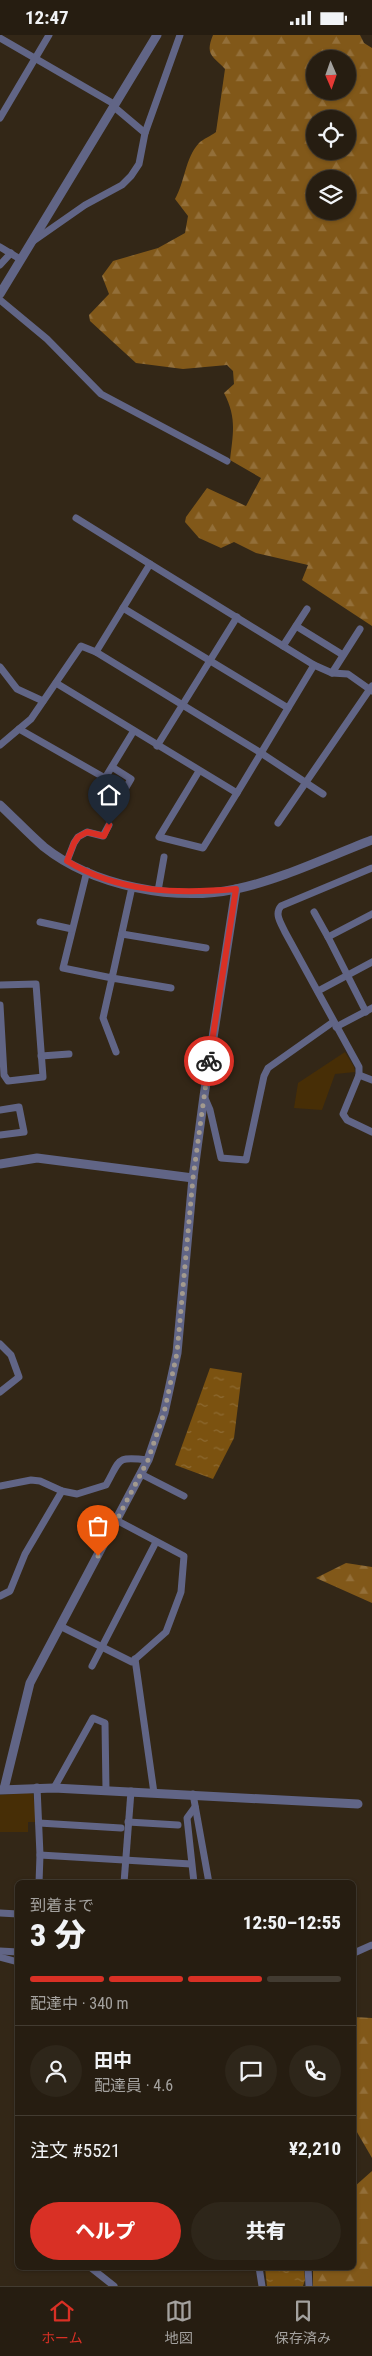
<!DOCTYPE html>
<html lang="ja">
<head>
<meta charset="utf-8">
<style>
	body { margin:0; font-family:"Roboto Condensed","Noto Sans JP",sans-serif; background:#2e261a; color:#f1f3f6; height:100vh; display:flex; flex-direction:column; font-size:19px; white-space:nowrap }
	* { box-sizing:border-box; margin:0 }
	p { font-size:16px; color:#a4a29f }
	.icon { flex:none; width:28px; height:28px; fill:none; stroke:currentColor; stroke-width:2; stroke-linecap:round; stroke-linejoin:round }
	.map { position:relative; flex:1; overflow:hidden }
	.sheet { position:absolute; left:15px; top:1845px; width:341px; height:390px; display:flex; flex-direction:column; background:#261d11; border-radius:8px; box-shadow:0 1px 4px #0004,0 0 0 1px #423b31 }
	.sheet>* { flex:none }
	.needle { width:32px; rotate:178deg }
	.tools { position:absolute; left:306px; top:15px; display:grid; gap:10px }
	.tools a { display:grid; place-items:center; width:50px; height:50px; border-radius:50%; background:#261d11; box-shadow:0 1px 4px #0004,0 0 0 1px #423b31; font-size:25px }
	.pin { position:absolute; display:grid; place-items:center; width:42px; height:42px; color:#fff; margin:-51px -21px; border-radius:50% 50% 50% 0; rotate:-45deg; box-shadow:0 0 5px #0007 }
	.pin .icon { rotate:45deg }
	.courier { position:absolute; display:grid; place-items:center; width:50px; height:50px; margin:-25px; border:4px solid #d93025; border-radius:50%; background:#fff; color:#222; box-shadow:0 1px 6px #0007 }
	.headline em { font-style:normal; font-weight:800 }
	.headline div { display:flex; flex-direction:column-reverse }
	.headline { display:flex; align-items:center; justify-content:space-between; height:85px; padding:0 15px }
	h1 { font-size:32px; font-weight:800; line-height:38px }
	.bar { display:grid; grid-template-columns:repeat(4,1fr); gap:8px 5px; align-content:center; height:60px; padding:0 15px }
	.bar i { height:6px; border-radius:4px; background:#423b31 }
	.bar .active { background:#d93025 }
	.bar p { grid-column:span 4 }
	.line { display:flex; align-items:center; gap:12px; padding:0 15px; border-top:1px solid #423b31 }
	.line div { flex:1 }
	.round { display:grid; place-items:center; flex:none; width:52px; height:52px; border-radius:26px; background:#2e261a }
	.action { display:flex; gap:10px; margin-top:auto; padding:10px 15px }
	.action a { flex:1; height:58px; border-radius:30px; background:#d93025; color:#fff; font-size:20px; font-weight:800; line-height:58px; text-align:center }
	.action a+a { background:#2e261a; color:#f1f3f6 }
	.status { display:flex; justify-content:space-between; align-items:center; height:35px; padding:0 25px; background:#261d11; direction:ltr }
	.status svg { height:14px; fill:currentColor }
	.tabs { display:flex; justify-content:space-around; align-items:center; height:70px; border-top:1px solid #423b31; background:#261d11; font-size:14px; color:#a4a29f }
	.tabs a { display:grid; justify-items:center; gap:2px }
	.tabs .active { color:#d93025 }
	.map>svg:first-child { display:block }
</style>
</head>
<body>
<div class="status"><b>12:47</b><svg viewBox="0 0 49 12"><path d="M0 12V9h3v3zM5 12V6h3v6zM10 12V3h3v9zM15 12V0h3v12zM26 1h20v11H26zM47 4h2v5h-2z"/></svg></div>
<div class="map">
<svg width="372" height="2251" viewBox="0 0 372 2251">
	<defs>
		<pattern id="forest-firs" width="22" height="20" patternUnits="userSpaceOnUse" patternTransform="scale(1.25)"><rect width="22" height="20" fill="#815819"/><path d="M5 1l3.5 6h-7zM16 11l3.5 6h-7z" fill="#936f39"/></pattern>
		<pattern id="water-ripples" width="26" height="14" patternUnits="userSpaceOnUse" patternTransform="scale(1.25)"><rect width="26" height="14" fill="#7b5210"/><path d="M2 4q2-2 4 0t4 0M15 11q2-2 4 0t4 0" fill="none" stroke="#8d6a32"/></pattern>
	</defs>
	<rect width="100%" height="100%" fill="#332717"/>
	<g fill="url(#forest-firs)" fill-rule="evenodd">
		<path d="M213,0H360L364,8L372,13V591L302,545L308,530L256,518L234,507L221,513L199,503L185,487L186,482L207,453L246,471L261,443L230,425C233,398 237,383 224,358L234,349L233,336L227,330L183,334L136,328L90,286L89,280L109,259L102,241L113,226L158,213L185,198L188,181L175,164C185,147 185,123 199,108C203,104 211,101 216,97L225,34C212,20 205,20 213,0ZM315,24H348V56H315ZM315,84H348V116H315ZM315,144H348V176H315Z"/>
		<path d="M346,1528L372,1532V1568L316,1543Z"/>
		<path d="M354,1982L372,1983V2123L354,2092Z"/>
		<path d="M372,2136V2251H313V2233L354,2232V2152Z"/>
	</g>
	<g fill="#472e06">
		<path d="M345,1017L354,1032L355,1037L335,1039L322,1075L294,1073L298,1048Z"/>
		<path d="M28,1758L33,1759L37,1787H28V1797H0V1760Z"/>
	</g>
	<g fill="url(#water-ripples)">
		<path d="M210,1333L242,1338L234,1403L213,1444L175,1430Z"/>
		<path d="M265,2233H304L305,2245L303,2251H267Z"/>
	</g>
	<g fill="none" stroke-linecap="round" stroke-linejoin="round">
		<g stroke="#616586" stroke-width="7">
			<path d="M0,3L114,69"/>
			<path d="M113,71L145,98"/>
			<path d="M0,83L49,0"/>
			<path d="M32,207L85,170L122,150L131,141L139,129L145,98L180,0"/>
			<path d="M0,212L20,224"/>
			<path d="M0,230L11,218"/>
			<path d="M0,265L47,304L101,359L227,426"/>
			<path d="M76,483L150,529"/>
			<path d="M123,573L288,673"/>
			<path d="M296,591L343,620"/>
			<path d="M283,611L307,574"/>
			<path d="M314,630L332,638L348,639L372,656"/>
			<path d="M0,632L17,654L43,666"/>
			<path d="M332,638L360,594"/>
			<path d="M56,648L237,758L314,630L150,529L96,617"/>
			<path d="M133,697L105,743L19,694L31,684L81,611L96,617L261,718L323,759"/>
			<path d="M0,710L19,694"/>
			<path d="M157,711L237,582"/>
			<path d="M112,732L131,744L121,761"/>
			<path d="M199,736L159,802L203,813L237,758"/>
			<path d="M278,788L372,651"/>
			<path d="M67,826L74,808L78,802L87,797L103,801L109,790"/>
			<path d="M372,833L281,871C274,879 281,888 285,897L359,1032V1040L343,1079L347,1085L372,1097"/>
			<path d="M87,836L63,933L112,943L132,852"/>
			<path d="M158,856L164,822"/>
			<path d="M314,877L328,902"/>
			<path d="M40,887L72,894"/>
			<path d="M122,899L206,913"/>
			<path d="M0,950L36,949L43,1042L8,1046L4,1040L0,970"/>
			<path d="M318,956L372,927"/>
			<path d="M366,977L328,902L372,879"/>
			<path d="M336,992L372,973"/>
			<path d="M116,1017L103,983L112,943L171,953"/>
			<path d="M41,1021L69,1019"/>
			<path d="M359,1040L372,1045"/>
			<path d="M204,1061L210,1075L221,1123L246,1125L264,1041L268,1033L333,987"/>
			<path d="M0,1075L19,1072L24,1097L0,1100"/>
			<path d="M0,1309L11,1320L19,1342L0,1357"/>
			<path d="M141,1439L184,1461"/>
			<path d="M0,1451L31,1445L40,1446L62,1456L77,1459L106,1450C121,1424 115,1421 148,1425"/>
			<path d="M0,1561L10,1556L25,1519L62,1456"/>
			<path d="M60,1591L132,1627L166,1597L181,1557L184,1521L118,1486"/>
			<path d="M135,1624L154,1758"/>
			<path d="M92,1631L156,1507"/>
			<path d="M37,1752L40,1820L39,1848"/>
			<path d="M54,1753L93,1683L105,1688L106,1755"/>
			<path d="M193,1759L209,1848"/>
			<path d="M128,1787L178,1790"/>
			<path d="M39,1788L121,1793"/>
			<path d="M40,1820L191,1829"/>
			<path d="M124,1848L131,1756"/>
			<path d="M194,1848L187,1783L195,1772"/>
			<path d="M0,1878L18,1879"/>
			<path d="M0,1916L18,1917"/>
			<path d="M354,1918L372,1910"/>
			<path d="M0,1922L18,1927"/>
			<path d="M90,2232L114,2251"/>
			<path d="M259,2232L262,2251"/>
			<path d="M308,2232L309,2251"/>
		</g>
		<g stroke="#616586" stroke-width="9">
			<path d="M0,259L157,0"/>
			<path d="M0,770C15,784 29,799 44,812C93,851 175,867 236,854C280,845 330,821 372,805"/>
			<path d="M0,1129L37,1123L193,1143"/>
			<path d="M4,1754L30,1648L148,1425L164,1378L177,1318L193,1143L204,1061L236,854"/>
			<path d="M0,1755L54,1753L358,1769"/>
		</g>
	</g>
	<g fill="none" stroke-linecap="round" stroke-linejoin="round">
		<path stroke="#a39a8e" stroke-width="5" stroke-dasharray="0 9" d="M98,1521L148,1425L164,1378L177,1318L193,1143L209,1026"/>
		<path stroke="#d93025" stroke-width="6" d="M109,790L104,801L87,797L78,802L74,808L67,826C119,858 177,859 236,854L209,1026"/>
	</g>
</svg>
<div class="tools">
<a><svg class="needle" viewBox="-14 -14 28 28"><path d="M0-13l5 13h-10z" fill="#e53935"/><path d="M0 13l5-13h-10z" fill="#a4a29f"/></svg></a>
<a><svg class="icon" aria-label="locate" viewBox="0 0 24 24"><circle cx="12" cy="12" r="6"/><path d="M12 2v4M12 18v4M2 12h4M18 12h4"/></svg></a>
<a><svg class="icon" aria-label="layers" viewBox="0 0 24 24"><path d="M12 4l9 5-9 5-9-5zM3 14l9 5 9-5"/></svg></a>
</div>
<div class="pin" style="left:98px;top:1521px;background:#ea580c"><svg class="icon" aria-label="bag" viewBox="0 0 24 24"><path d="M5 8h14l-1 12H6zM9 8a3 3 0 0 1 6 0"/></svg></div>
<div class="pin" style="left:109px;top:790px;background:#1f2937"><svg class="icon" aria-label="home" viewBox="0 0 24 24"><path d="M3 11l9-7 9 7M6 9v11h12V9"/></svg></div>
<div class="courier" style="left:209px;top:1026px"><svg class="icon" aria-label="bike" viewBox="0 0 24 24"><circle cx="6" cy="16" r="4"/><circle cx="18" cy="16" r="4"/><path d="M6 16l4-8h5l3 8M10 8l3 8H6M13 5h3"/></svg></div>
<section class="sheet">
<div class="headline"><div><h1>3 分</h1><p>到着まで</p></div><em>12:50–12:55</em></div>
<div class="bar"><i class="active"></i><i class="active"></i><i class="active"></i><i></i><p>配達中 · 340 m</p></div>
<div class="line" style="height:90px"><a class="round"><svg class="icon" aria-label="person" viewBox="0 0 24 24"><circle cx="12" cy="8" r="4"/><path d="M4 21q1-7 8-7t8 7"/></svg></a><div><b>田中</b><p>配達員 · 4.6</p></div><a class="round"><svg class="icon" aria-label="chat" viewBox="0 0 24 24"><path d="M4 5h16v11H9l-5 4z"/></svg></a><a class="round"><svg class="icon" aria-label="phone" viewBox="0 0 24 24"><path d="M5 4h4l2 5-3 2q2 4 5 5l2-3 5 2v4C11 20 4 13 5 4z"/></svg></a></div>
<div class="line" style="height:65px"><div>注文 #5521</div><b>¥2,210</b></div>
<div class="action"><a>ヘルプ</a><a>共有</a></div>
</section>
</div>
<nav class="tabs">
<a class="active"><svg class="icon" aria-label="home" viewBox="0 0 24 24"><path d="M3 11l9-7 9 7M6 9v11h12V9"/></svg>ホーム</a>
<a><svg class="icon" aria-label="map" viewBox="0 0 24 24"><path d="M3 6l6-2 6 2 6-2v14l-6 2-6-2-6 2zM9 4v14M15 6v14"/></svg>地図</a>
<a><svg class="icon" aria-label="saved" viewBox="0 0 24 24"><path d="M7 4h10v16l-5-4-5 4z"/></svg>保存済み</a>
</nav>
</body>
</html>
